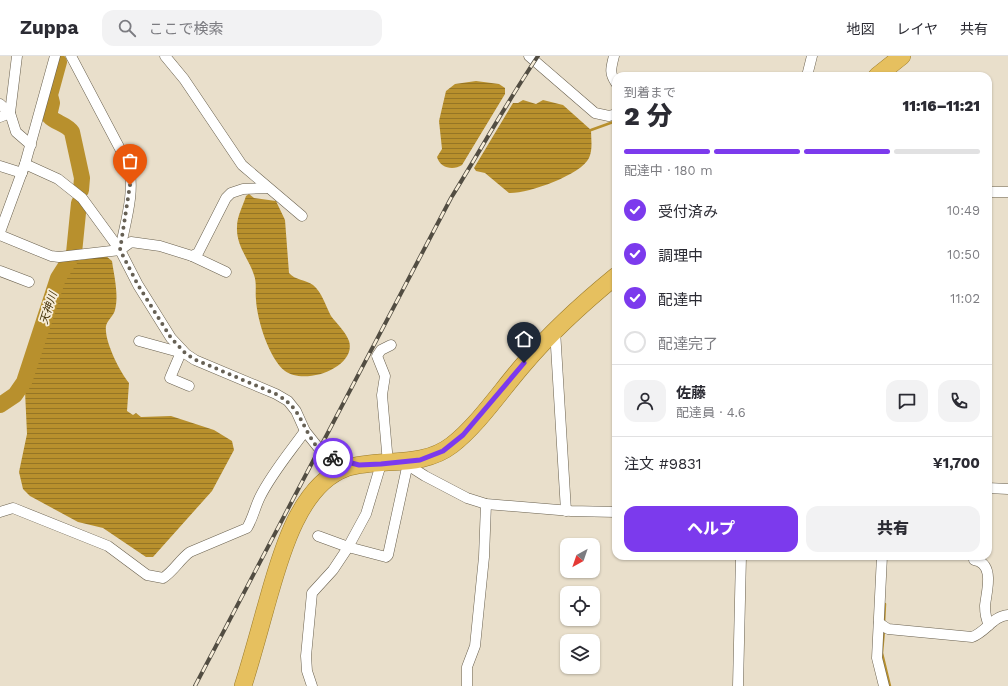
<!DOCTYPE html>
<html lang="ja">
<head>
<meta charset="utf-8">
<style>
	body { margin:0; font-family:"Work Sans","Noto Sans JP",sans-serif; background:#f2f2f3; color:#2b2b33; height:100vh; display:flex; flex-direction:column; font-size:15px; white-space:nowrap }
	* { box-sizing:border-box; margin:0 }
	p { font-size:13px; color:#7c7c81 }
	.icon { flex:none; width:22px; height:22px; fill:none; stroke:currentColor; stroke-width:2; stroke-linecap:round; stroke-linejoin:round }
	.map { position:relative; flex:1; overflow:hidden }
	.details { position:absolute; left:612px; top:16px; width:380px; height:488px; display:flex; flex-direction:column; background:#fff; border-radius:12px; box-shadow:0 1px 3px #0004 }
	.details>* { flex:none }
	.needle { width:26px; rotate:220deg }
	.tools { position:absolute; left:560px; top:482px; display:grid; gap:8px }
	.tools a { display:grid; place-items:center; width:40px; height:40px; border-radius:8px; background:#fff; box-shadow:0 1px 3px #0004; font-size:20px }
	.pin { position:absolute; display:grid; place-items:center; width:34px; height:34px; color:#fff; margin:-41px -17px; border-radius:50% 50% 50% 0; rotate:-45deg; box-shadow:0 0 4px #0007 }
	.pin .icon { rotate:45deg }
	.courier { position:absolute; display:grid; place-items:center; width:40px; height:40px; margin:-20px; border:3px solid #7c3aed; border-radius:50%; background:#fff; color:#222; box-shadow:0 1px 5px #0007 }
	.overview em { font-style:normal; font-weight:800 }
	.overview div { display:flex; flex-direction:column-reverse }
	.overview { display:flex; align-items:center; justify-content:space-between; height:68px; padding:0 12px }
	h1 { font-size:26px; font-weight:800; line-height:30px }
	.bar { display:grid; grid-template-columns:repeat(4,1fr); gap:6px 4px; align-content:center; height:48px; padding:0 12px }
	.bar i { height:5px; border-radius:3px; background:#e1e1e2 }
	.bar .current { background:#7c3aed }
	.bar p { grid-column:span 4 }
	.line { display:flex; align-items:center; gap:10px; padding:0 12px; border-top:1px solid #e1e1e2 }
	.line div { flex:1 }
	.round { display:grid; place-items:center; flex:none; width:42px; height:42px; border-radius:12px; background:#f2f2f3 }
	ol { padding:0 12px; list-style:none }
	li { display:flex; align-items:center; gap:12px; height:44px }
	li p { margin-inline-start:auto }
	li .icon { padding:4px; border-radius:50%; background:#7c3aed; color:#fff; stroke-width:4 }
	li:last-child { color:#7c7c81 }
	li i { width:22px; height:22px; border:2px solid #e1e1e2; border-radius:50% }
	.action { display:flex; gap:8px; margin-top:auto; padding:8px 12px }
	.action a { flex:1; height:46px; border-radius:12px; background:#7c3aed; color:#fff; font-size:16px; font-weight:800; line-height:46px; text-align:center }
	.action a+a { background:#f2f2f3; color:#2b2b33 }
	header { display:flex; align-items:center; gap:24px; box-sizing:border-box; height:56px; padding:0 20px; background:#fff; border-bottom:1px solid #e1e1e2 }
	header strong { font-size:19px }
	nav { display:flex; gap:22px; margin-inline-start:auto; font-size:14px }
	.search { width:280px; height:36px; background:#f2f2f3; display:flex; align-items:center; gap:10px; box-sizing:border-box; padding:0 14px; border-radius:12px; color:#7c7c81; font-size:15px }
	.map>svg:first-child { display:block }
</style>
</head>
<body>
<header>
<strong>Zuppa</strong>
<div class="search"><svg class="icon" aria-label="search" viewBox="0 0 24 24"><circle cx="10" cy="10" r="6"/><path d="M15 15l6 6"/></svg>ここで検索</div>
<nav><a>地図</a><a>レイヤ</a><a>共有</a></nav>
</header>
<div class="map">
<svg width="1008" height="630" viewBox="0 0 1008 630">
	<defs>
		<pattern id="water-rules" width="6" height="5" patternUnits="userSpaceOnUse"><rect width="6" height="5" fill="#b8902d"/><path d="M0 2.5h6" fill="none" stroke="#957525"/></pattern>
	</defs>
	<rect width="100%" height="100%" fill="#e9dfcb"/>
	<g fill="url(#water-rules)">
		<path d="M476,25L499,28L505,32V38L462,109C453,115 440,112 437,101L442,93L439,65L446,35L455,28Z"/>
		<path d="M523,44L536,48L543,44L563,49L591,74C591,83 593,93 589,102C581,119 527,138 509,137L485,117L476,115L474,112L513,47H518Z"/>
		<path d="M249,138L254,142L276,145L285,164L289,217C295,224 306,224 313,229C322,236 326,251 331,260C336,267 346,276 349,285C357,311 305,330 285,315C269,303 257,263 256,244C255,236 257,227 254,219C249,203 236,190 237,171C237,160 243,150 246,140Z"/>
		<path d="M106,200L112,205C114,220 119,238 115,254C114,259 107,265 106,270C104,285 120,316 129,327L127,355L133,359L136,357L141,361L171,360L214,374L232,385L234,394L212,435L153,501H146L103,472L78,466L30,440L23,433L19,416L27,378L25,335L61,224L74,205Z"/>
	</g>
	<g fill="none" stroke-linecap="round" stroke-linejoin="round">
		<g stroke="#b8902d" stroke-width="2.5">
			<path d="M591,74L616,65"/>
			<path d="M884,567L885,548"/>
			<path d="M884,574L882,597L890,630"/>
		</g>
		<g stroke="#b8902d" stroke-width="16">
			<path d="M59,6L50,39L52,47L49,60C55,67 67,68 72,76L82,122L81,134"/>
			<path d="M0,349L15,339L24,326L58,222L74,197L79,147"/>
		</g>
		<defs>
			<g id="minor">
				<path d="M71,0L128,108C136,135 125,167 120,194"/>
				<path d="M165,0L184,23L242,109L302,160"/>
				<path d="M529,0L595,57L609,60L616,58"/>
				<path d="M614,0C611,12 609,17 616,27"/>
				<path d="M807,20L812,0"/>
				<path d="M0,48L10,57L16,76L31,89"/>
				<path d="M0,61L10,57L17,0"/>
				<path d="M25,108L58,123L82,142L120,194L138,229L171,282L186,298L195,304L276,338L288,345L296,355L305,375L325,400L355,408"/>
				<path d="M0,110L22,117"/>
				<path d="M988,136H1008"/>
				<path d="M0,176L25,108L55,0"/>
				<path d="M0,179L51,200L59,201L120,194L131,186L160,190L192,200L198,197L226,142L231,137L243,133L268,132"/>
				<path d="M192,200L226,216"/>
				<path d="M0,215L29,226"/>
				<path d="M555,274L566,455"/>
				<path d="M139,285L179,296"/>
				<path d="M182,294L170,322L189,330"/>
				<path d="M403,406L425,420L467,442L486,448L571,455L616,456"/>
				<path d="M388,407L382,339L385,320L377,300L381,294L391,289"/>
				<path d="M988,432L1008,433"/>
				<path d="M0,456L13,452L108,490L147,519L163,522C174,515 180,503 190,496L247,472C253,462 255,451 260,441C272,417 290,396 305,375"/>
				<path d="M318,480L348,491L386,501L388,499L406,416L409,410"/>
				<path d="M882,500L877,602L884,630"/>
				<path d="M974,504C996,507 986,537 985,550C985,557 986,563 989,569"/>
				<path d="M879,567L888,573L972,581C986,576 993,560 1008,559"/>
				<path d="M312,630L307,615L306,600L312,537L333,514L347,493L366,458L381,408"/>
				<path d="M467,630V611L475,590L484,501L486,448"/>
				<path d="M738,630L741,500"/>
			</g>
			<g id="trunk">
				<path d="M877,20L902,0"/>
				<path d="M243,630C251,605 258,579 265,554C278,509 296,430 346,412C381,401 421,413 452,389C478,369 502,333 524,308C552,275 583,247 616,220"/>
			</g>
		</defs>
		<use href="#minor" stroke="#69604e" stroke-width="11"/>
		<use href="#trunk" stroke="#9c7c2b" stroke-width="18"/>
		<use href="#minor" stroke="#fff" stroke-width="10"/>
		<use href="#trunk" stroke="#e6c05f" stroke-width="17"/>
		<defs>
			<path id="rail" d="M195,630L451,142C480,95 507,46 538,0"/>
		</defs>
		<use href="#rail" stroke="#524d42" stroke-width="4"/>
		<use href="#rail" stroke="#f7edd8" stroke-width="2.5" stroke-dasharray="8" stroke-linecap="butt"/>
	</g>
	<g fill="none" stroke-linecap="round" stroke-linejoin="round">
		<path stroke="#666054" stroke-width="4" stroke-dasharray="0 7.2" d="M130,129L120,194L138,229L171,282L186,298L196,304L276,338C284,343 290,347 295,354C305,367 315,400 333,402"/>
		<path stroke="#7c3aed" stroke-width="5" d="M333,402L359,409L381,408L420,404L443,395L463,379L524,307"/>
	</g>
	<g text-anchor="middle" stroke-width="3.5" stroke-linejoin="round" paint-order="stroke">
		<g font-size="11" font-style="italic" fill="#48370e" stroke="#f7edd8">
			<text transform="translate(48 252) rotate(-72)" y="4">天神川</text>
		</g>
	</g>
</svg>
<div class="tools">
<a><svg class="needle" viewBox="-14 -14 28 28"><path d="M0-13l5 13h-10z" fill="#e53935"/><path d="M0 13l5-13h-10z" fill="#7c7c81"/></svg></a>
<a><svg class="icon" aria-label="locate" viewBox="0 0 24 24"><circle cx="12" cy="12" r="6"/><path d="M12 2v4M12 18v4M2 12h4M18 12h4"/></svg></a>
<a><svg class="icon" aria-label="layers" viewBox="0 0 24 24"><path d="M12 4l9 5-9 5-9-5zM3 14l9 5 9-5"/></svg></a>
</div>
<div class="pin" style="left:130px;top:129px;background:#ea580c"><svg class="icon" aria-label="bag" viewBox="0 0 24 24"><path d="M5 8h14l-1 12H6zM9 8a3 3 0 0 1 6 0"/></svg></div>
<div class="pin" style="left:524px;top:307px;background:#1f2937"><svg class="icon" aria-label="home" viewBox="0 0 24 24"><path d="M3 11l9-7 9 7M6 9v11h12V9"/></svg></div>
<div class="courier" style="left:333px;top:402px"><svg class="icon" aria-label="bike" viewBox="0 0 24 24"><circle cx="6" cy="16" r="4"/><circle cx="18" cy="16" r="4"/><path d="M6 16l4-8h5l3 8M10 8l3 8H6M13 5h3"/></svg></div>
<section class="details">
<div class="overview"><div><h1>2 分</h1><p>到着まで</p></div><em>11:16–11:21</em></div>
<div class="bar"><i class="current"></i><i class="current"></i><i class="current"></i><i></i><p>配達中 · 180 m</p></div>
<ol>
<li><svg class="icon" aria-label="check" viewBox="0 0 24 24"><path d="M5 12l5 5 9-10"/></svg>受付済み<p>10:49</p></li>
<li><svg class="icon" aria-label="check" viewBox="0 0 24 24"><path d="M5 12l5 5 9-10"/></svg>調理中<p>10:50</p></li>
<li><svg class="icon" aria-label="check" viewBox="0 0 24 24"><path d="M5 12l5 5 9-10"/></svg>配達中<p>11:02</p></li>
<li><i></i>配達完了</li>
</ol>
<div class="line" style="height:72px"><a class="round"><svg class="icon" aria-label="person" viewBox="0 0 24 24"><circle cx="12" cy="8" r="4"/><path d="M4 21q1-7 8-7t8 7"/></svg></a><div><b>佐藤</b><p>配達員 · 4.6</p></div><a class="round"><svg class="icon" aria-label="chat" viewBox="0 0 24 24"><path d="M4 5h16v11H9l-5 4z"/></svg></a><a class="round"><svg class="icon" aria-label="phone" viewBox="0 0 24 24"><path d="M5 4h4l2 5-3 2q2 4 5 5l2-3 5 2v4C11 20 4 13 5 4z"/></svg></a></div>
<div class="line" style="height:52px"><div>注文 #9831</div><b>¥1,700</b></div>
<div class="action"><a>ヘルプ</a><a>共有</a></div>
</section>
</div>
</body>
</html>
